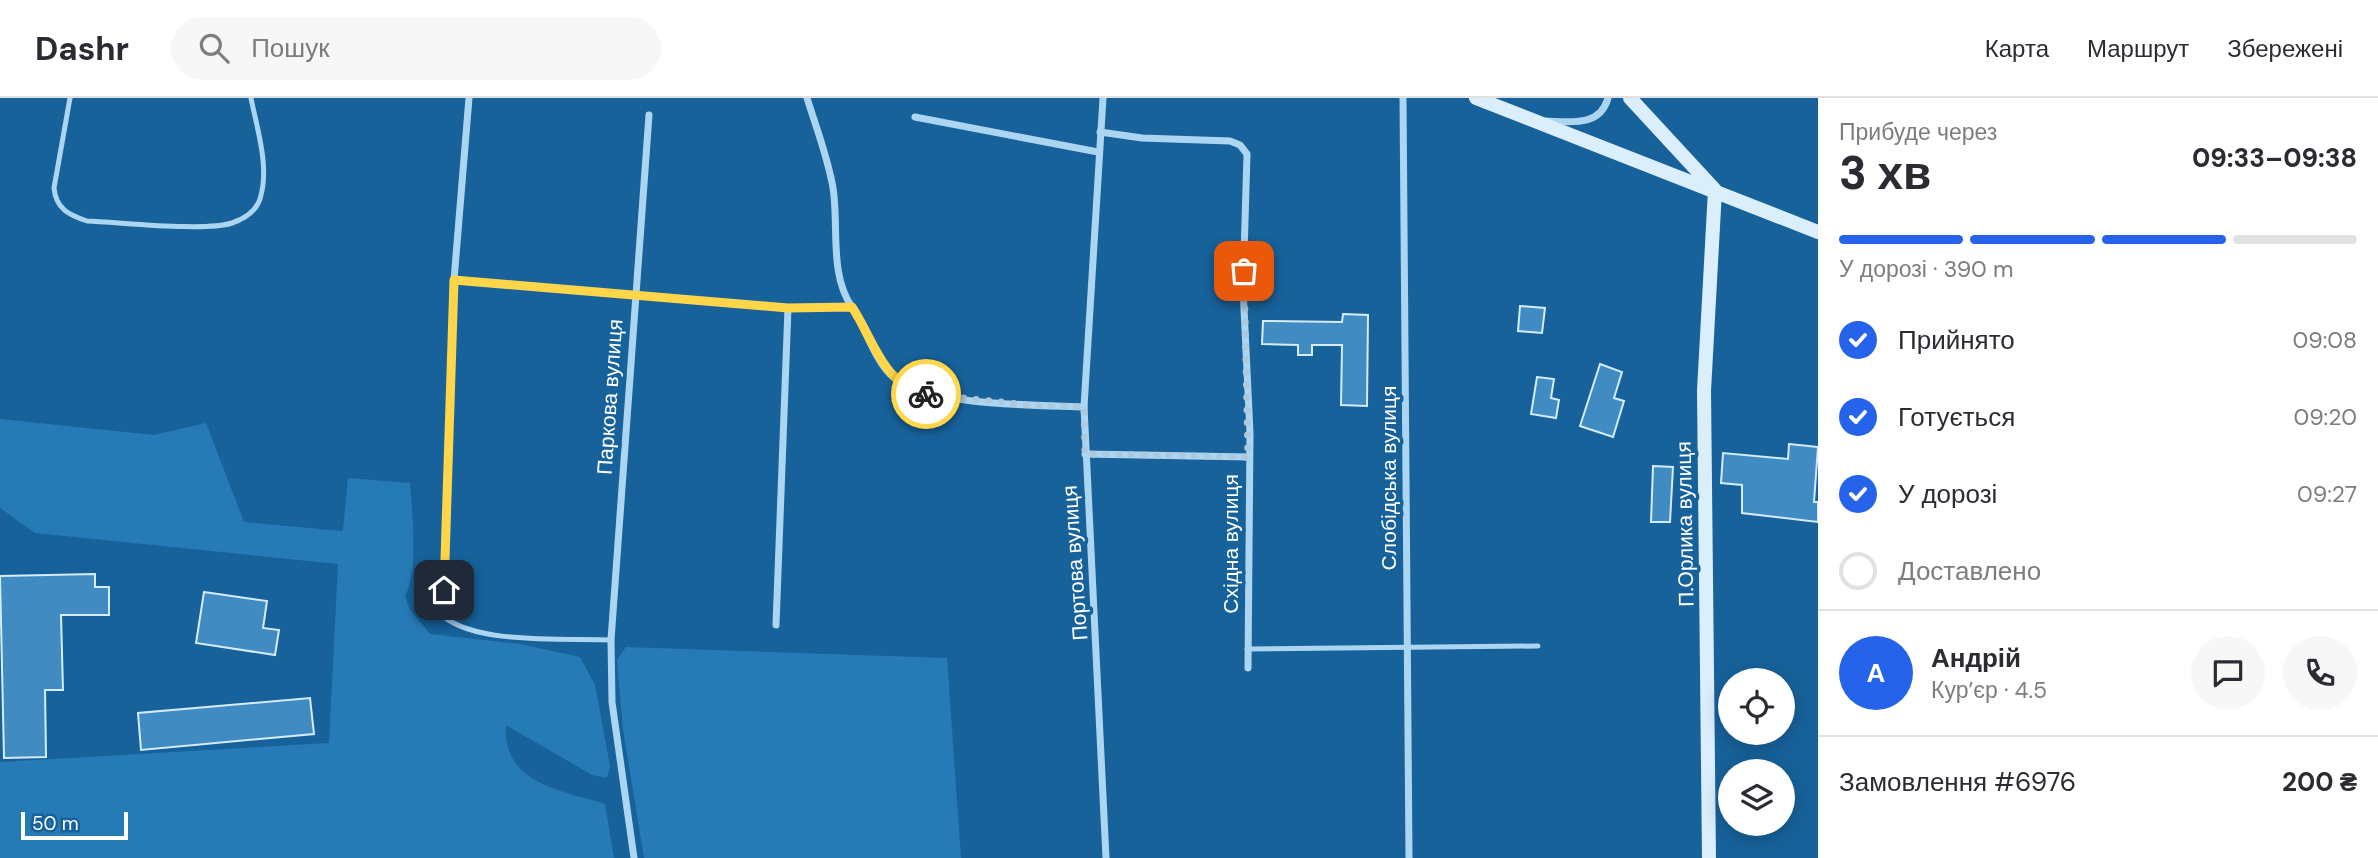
<!DOCTYPE html>
<html lang="uk">
<head>
<meta charset="utf-8">
<style>
	body { margin:0; font-family:"DM Sans",sans-serif; background:#f7f7f7; color:#2b2b33; height:100vh; display:flex; flex-direction:column; font-size:26px; white-space:nowrap }
	* { box-sizing:border-box; margin:0 }
	p { font-size:23px; color:#7c7c81 }
	.icon { flex:none; width:38px; height:38px; fill:none; stroke:currentColor; stroke-width:2; stroke-linecap:round; stroke-linejoin:round }
	.map { position:relative; flex:1; overflow:hidden }
	.side { display:flex; flex-direction:column; background:#fff; width:560px }
	.side>* { flex:none }
	.tools { position:absolute; left:1718px; top:570px; display:grid; gap:14px }
	.tools a { display:grid; place-items:center; width:77px; height:77px; border-radius:50%; background:#fff; box-shadow:0 4px 18px #0003; font-size:35px }
	.scale { position:absolute; left:21px; bottom:18px; width:107px; box-sizing:border-box; padding-left:7px; border:4px solid #fff; border-top:0; font-size:19px; line-height:24px; white-space:nowrap; color:#fff; -webkit-text-stroke:5px #17629b; paint-order:stroke }
	.pin { position:absolute; display:grid; place-items:center; width:60px; height:60px; color:#fff; margin:-30px; border-radius:14px; box-shadow:0 4px 10px #0006 }
	.courier { position:absolute; display:grid; place-items:center; width:70px; height:70px; margin:-35px; border:5px solid #ffd54a; border-radius:50%; background:#fff; color:#222; box-shadow:0 2px 9px #0007 }
	.headline em { font-style:normal; font-weight:800 }
	.headline div { display:flex; flex-direction:column-reverse }
	.headline { display:flex; align-items:center; justify-content:space-between; height:119px; padding:0 21px }
	h1 { font-size:46px; font-weight:800; line-height:52px }
	.bar { display:grid; grid-template-columns:repeat(4,1fr); gap:10px 7px; align-content:center; height:84px; padding:0 21px }
	.bar i { height:9px; border-radius:5px; background:#e1e1e2 }
	.bar .selected { background:#2563eb }
	.bar p { grid-column:span 4 }
	.line { display:flex; align-items:center; gap:18px; padding:0 21px; border-top:2px solid #e1e1e2 }
	.line div { flex:1 }
	.round { display:grid; place-items:center; flex:none; width:74px; height:74px; border-radius:37px; background:#f7f7f7 }
	ol { padding:0 21px; list-style:none }
	li { display:flex; align-items:center; gap:21px; height:77px }
	li p { margin-inline-start:auto }
	li .icon { padding:7px; border-radius:50%; background:#2563eb; color:#fff; stroke-width:4 }
	li:last-child { color:#7c7c81 }
	li i { width:38px; height:38px; border:4px solid #e1e1e2; border-radius:50% }
	header { display:flex; align-items:center; gap:42px; box-sizing:border-box; height:98px; padding:0 35px; background:#fff; border-bottom:2px solid #e1e1e2 }
	header strong { font-size:33px }
	nav { display:flex; gap:38px; margin-inline-start:auto; font-size:24px }
	.search { width:490px; height:63px; background:#f7f7f7; display:flex; align-items:center; gap:18px; box-sizing:border-box; padding:0 24px; border-radius:38px; color:#7c7c81; font-size:26px }
	main { display:flex; flex:1; min-height:0 }
	.map>svg:first-child { display:block }
</style>
</head>
<body>
<header>
<strong>Dashr</strong>
<div class="search"><svg class="icon" aria-label="search" viewBox="0 0 24 24"><circle cx="10" cy="10" r="6"/><path d="M15 15l6 6"/></svg>Пошук</div>
<nav><a>Карта</a><a>Маршрут</a><a>Збережені</a></nav>
</header>
<main>
<div class="map">
<svg width="1818" height="760" viewBox="0 0 1818 760">
	<rect width="100%" height="100%" fill="#17629b"/>
	<g fill="#267bb7">
		<path d="M0,321L154,337L206,325L244,424L343,433L348,380L410,385C412,415 419,473 405,498L410,512L430,536L520,546L580,559L595,587L610,668L607,680L592,677L506,627C502,686 561,692 605,706L614,760H0V664L329,645L338,466L35,435L0,410Z"/>
		<path d="M626,549L947,560L961,760H644L623,631L617,562Z"/>
	</g>
	<g fill="#408bc1" stroke="#d4ecfc" stroke-width="2">
		<path d="M1520,208L1545,210L1542,235L1518,233Z"/>
		<path d="M1343,216L1368,217L1367,308L1341,307L1342,247H1312V257H1298V247L1262,246L1263,223L1342,224Z"/>
		<path d="M1600,266L1622,274L1614,300L1624,303L1613,339L1580,328Z"/>
		<path d="M1537,279L1554,281L1551,300L1559,302L1556,320L1531,316Z"/>
		<path d="M1789,346L1818,349L1814,404H1818V424L1742,415V387L1721,385L1723,355L1788,361Z"/>
		<path d="M1653,368L1673,369L1670,424H1651Z"/>
		<path d="M95,476V489H109V517H61L63,592H45L46,659L4,660L0,478Z"/>
		<path d="M204,494L267,503L263,530L279,532L275,557L196,545Z"/>
		<path d="M310,600L314,636L141,652L138,615Z"/>
	</g>
	<g fill="none" stroke-linecap="round" stroke-linejoin="round">
		<g stroke="#acd5f2" stroke-width="5">
			<path d="M70,0L54,90C56,111 69,117 87,123C120,124 204,134 232,125C244,121 256,113 260,101C270,69 257,31 251,0"/>
			<path d="M443,518C477,547 567,540 611,542"/>
			<path d="M1247,551L1538,548"/>
		</g>
		<g stroke="#acd5f2" stroke-width="7">
			<path d="M807,0C816,29 828,60 833,90C839,127 829,177 852,209"/>
			<path d="M1103,0L1084,309L1106,760"/>
			<path d="M1403,0L1409,760"/>
			<path d="M915,19L1098,54"/>
			<path d="M1547,23C1571,24 1600,29 1608,0"/>
			<path d="M1100,34L1142,40L1230,43L1240,47L1247,56L1243,190L1250,335L1248,570"/>
			<path d="M454,182L788,210L852,209C866,230 874,262 893,279C925,308 1039,307 1084,309"/>
			<path d="M1085,356L1249,359"/>
			<path d="M443,518L454,182L469,0"/>
			<path d="M776,527L788,210"/>
			<path d="M634,760L612,604L611,542L649,17"/>
		</g>
		<g stroke="#dbeefc" stroke-width="14">
			<path d="M1476,0L1818,134"/>
			<path d="M1630,0L1715,92L1704,293L1709,760"/>
		</g>
	</g>
	<g fill="none" stroke-linecap="round" stroke-linejoin="round">
		<path stroke="#aec8dc" stroke-width="7" stroke-dasharray="0 12.6" d="M926,296L1028,307L1084,309L1085,356L1248,359L1244,173"/>
		<path stroke="#ffd54a" stroke-width="9" d="M444,492L454,182L788,210L852,209C874,242 882,286 926,296"/>
	</g>
	<g text-anchor="middle" stroke-width="7" stroke-linejoin="round" paint-order="stroke">
		<g font-size="21" fill="#fff" stroke="#17629b">
			<text transform="translate(610 299) rotate(-86)" y="7">Паркова вулиця</text>
			<text transform="translate(1389 380) rotate(-90)" y="7">Слобідська вулиця</text>
			<text transform="translate(1685 426) rotate(-91)" y="7">П.Орлика вулиця</text>
			<text transform="translate(1231 446) rotate(-90)" y="7">Східна вулиця</text>
			<text transform="translate(1075 465) rotate(-94)" y="7">Портова вулиця</text>
		</g>
	</g>
</svg>
<div class="tools">
<a><svg class="icon" aria-label="locate" viewBox="0 0 24 24"><circle cx="12" cy="12" r="6"/><path d="M12 2v4M12 18v4M2 12h4M18 12h4"/></svg></a>
<a><svg class="icon" aria-label="layers" viewBox="0 0 24 24"><path d="M12 4l9 5-9 5-9-5zM3 14l9 5 9-5"/></svg></a>
</div>
<div class="scale">50 m</div>
<div class="pin" style="left:1244px;top:173px;background:#ea580c"><svg class="icon" aria-label="bag" viewBox="0 0 24 24"><path d="M5 8h14l-1 12H6zM9 8a3 3 0 0 1 6 0"/></svg></div>
<div class="pin" style="left:444px;top:492px;background:#1f2937"><svg class="icon" aria-label="home" viewBox="0 0 24 24"><path d="M3 11l9-7 9 7M6 9v11h12V9"/></svg></div>
<div class="courier" style="left:926px;top:296px"><svg class="icon" aria-label="bike" viewBox="0 0 24 24"><circle cx="6" cy="16" r="4"/><circle cx="18" cy="16" r="4"/><path d="M6 16l4-8h5l3 8M10 8l3 8H6M13 5h3"/></svg></div>
</div>
<section class="side">
<div class="headline"><div><h1>3 хв</h1><p>Прибуде через</p></div><em>09:33–09:38</em></div>
<div class="bar"><i class="selected"></i><i class="selected"></i><i class="selected"></i><i></i><p>У дорозі · 390 m</p></div>
<ol>
<li><svg class="icon" aria-label="check" viewBox="0 0 24 24"><path d="M5 12l5 5 9-10"/></svg>Прийнято<p>09:08</p></li>
<li><svg class="icon" aria-label="check" viewBox="0 0 24 24"><path d="M5 12l5 5 9-10"/></svg>Готується<p>09:20</p></li>
<li><svg class="icon" aria-label="check" viewBox="0 0 24 24"><path d="M5 12l5 5 9-10"/></svg>У дорозі<p>09:27</p></li>
<li><i></i>Доставлено</li>
</ol>
<div class="line" style="height:126px"><b class="round" style="background:#2563eb;color:#fff">А</b><div><b>Андрій</b><p>Кур’єр · 4.5</p></div><a class="round"><svg class="icon" aria-label="chat" viewBox="0 0 24 24"><path d="M4 5h16v11H9l-5 4z"/></svg></a><a class="round"><svg class="icon" aria-label="phone" viewBox="0 0 24 24"><path d="M5 4h4l2 5-3 2q2 4 5 5l2-3 5 2v4C11 20 4 13 5 4z"/></svg></a></div>
<div class="line" style="height:91px"><div>Замовлення #6976</div><b>200 ₴</b></div>
</section>
</main>
</body>
</html>
